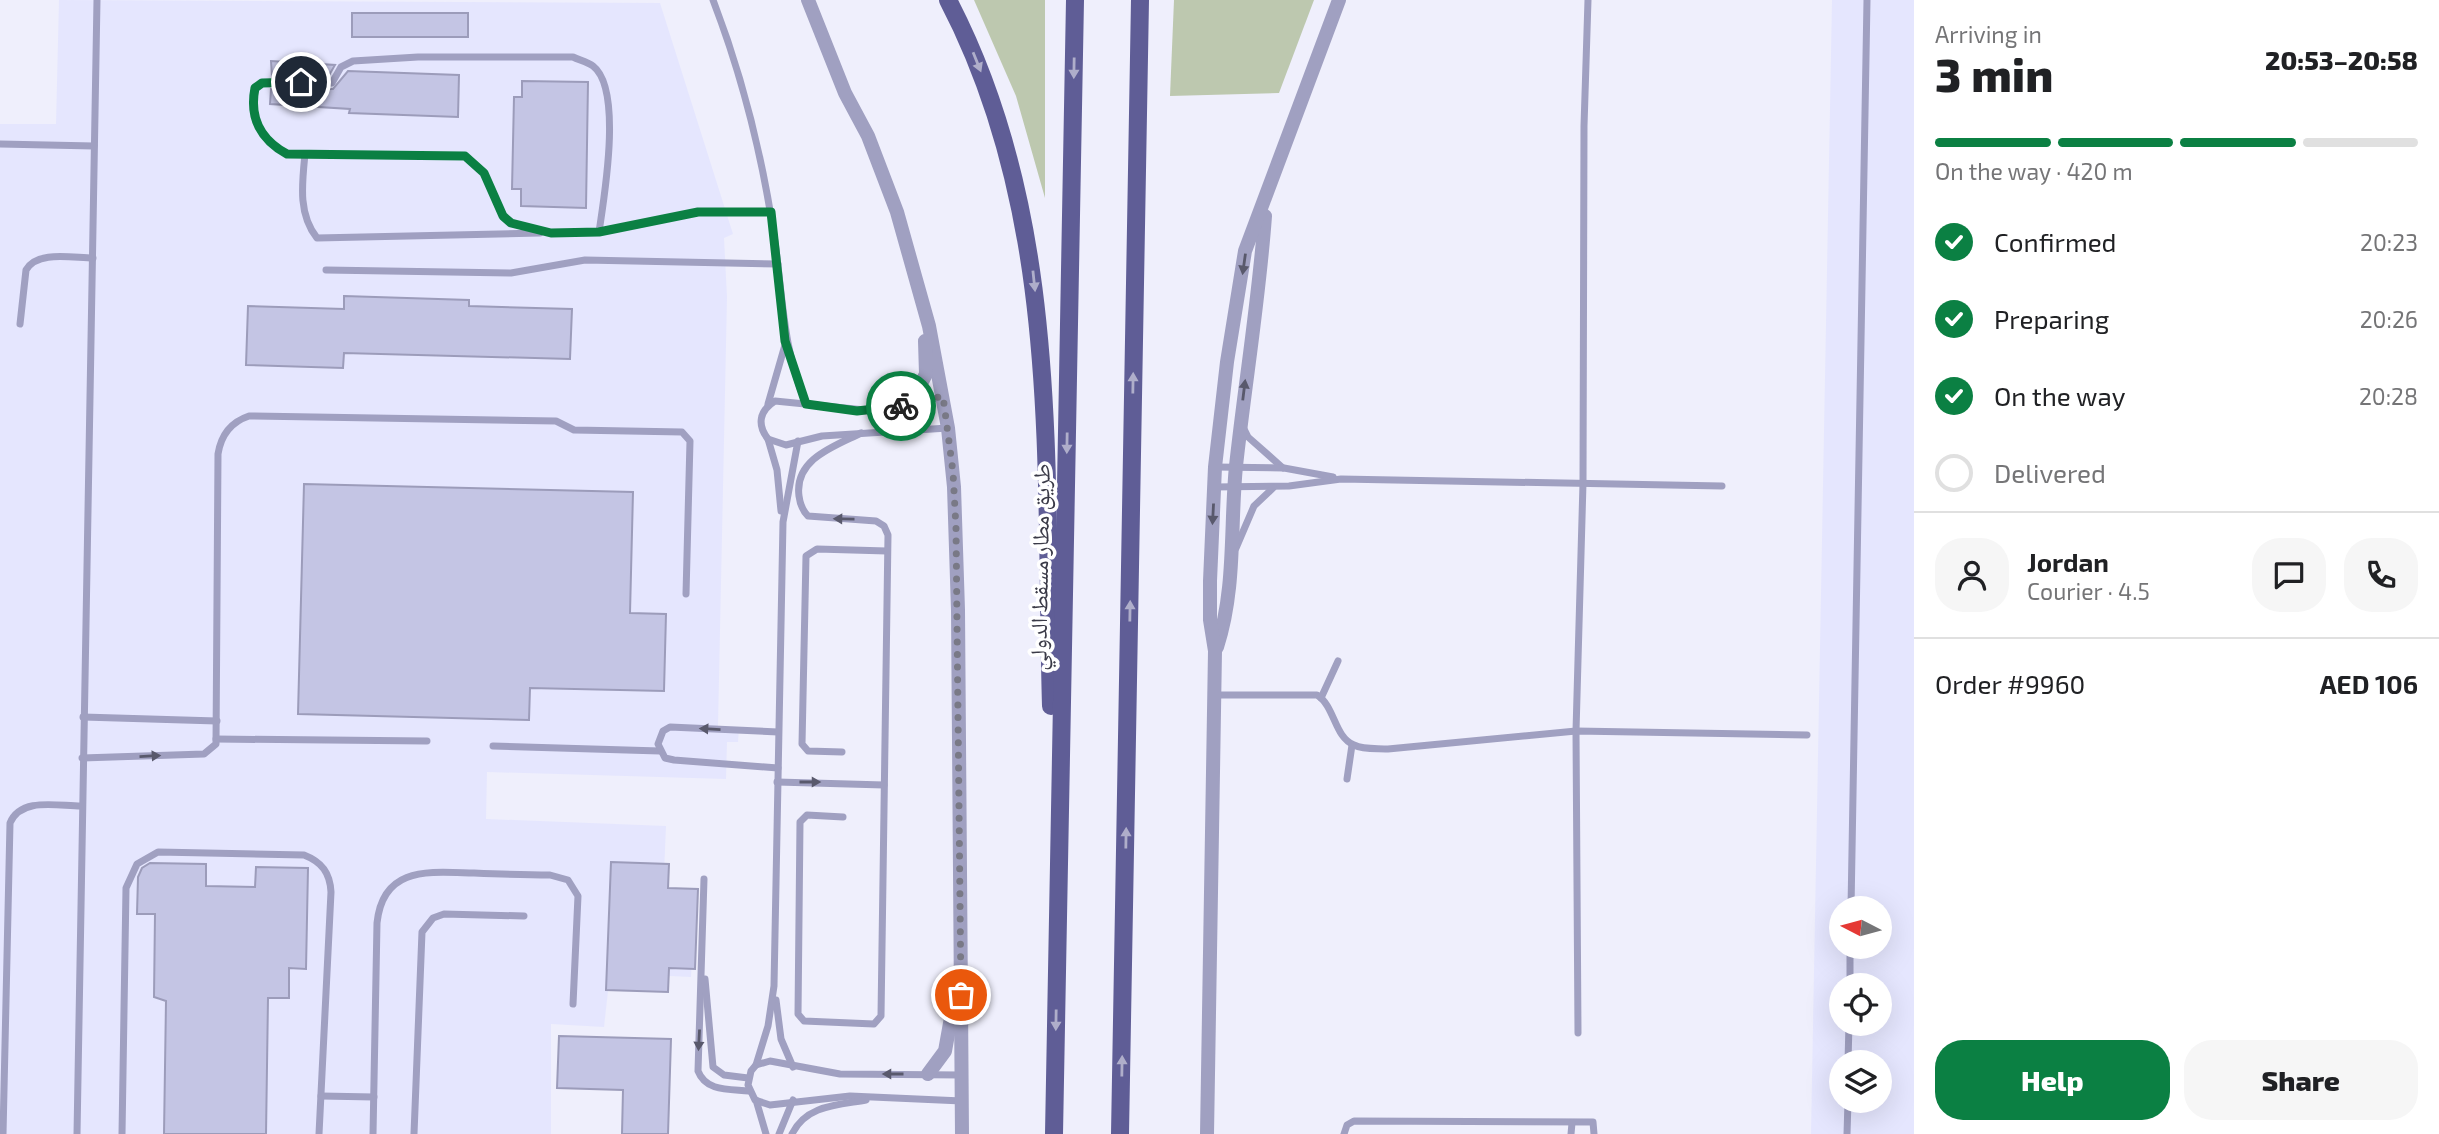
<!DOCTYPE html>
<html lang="en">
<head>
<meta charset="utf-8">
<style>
	body { margin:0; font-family:"Exo 2","Noto Naskh Arabic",sans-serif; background:#f6f6f6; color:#202124; height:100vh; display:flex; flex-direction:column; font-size:26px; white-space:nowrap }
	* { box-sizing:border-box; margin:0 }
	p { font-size:23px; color:#757577 }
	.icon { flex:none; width:38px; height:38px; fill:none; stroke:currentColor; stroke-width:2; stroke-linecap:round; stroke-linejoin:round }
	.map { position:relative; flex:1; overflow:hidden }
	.panel { display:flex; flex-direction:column; background:#fff; width:525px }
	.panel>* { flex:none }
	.needle { width:46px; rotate:276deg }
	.buttons { position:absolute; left:1829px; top:896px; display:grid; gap:14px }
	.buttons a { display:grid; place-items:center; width:63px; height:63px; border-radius:50%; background:#fff; box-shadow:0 7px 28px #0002; font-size:35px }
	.pin { position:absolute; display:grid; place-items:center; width:60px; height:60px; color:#fff; margin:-30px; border:4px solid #fff; border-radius:50%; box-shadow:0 2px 7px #0007 }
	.courier { position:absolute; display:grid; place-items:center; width:70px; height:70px; margin:-35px; border:5px solid #0b8043; border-radius:50%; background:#fff; color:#222; box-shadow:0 2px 9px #0007 }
	.overview em { font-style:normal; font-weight:800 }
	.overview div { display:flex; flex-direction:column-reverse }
	.overview { display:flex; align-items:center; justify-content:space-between; height:119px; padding:0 21px }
	h1 { font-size:46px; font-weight:800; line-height:52px }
	.bar { display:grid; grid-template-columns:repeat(4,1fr); gap:10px 7px; align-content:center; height:84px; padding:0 21px }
	.bar i { height:9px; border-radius:5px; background:#e0e0e0 }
	.bar .on { background:#0b8043 }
	.bar p { grid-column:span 4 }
	.line { display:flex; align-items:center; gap:18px; padding:0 21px; border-top:2px solid #e0e0e0 }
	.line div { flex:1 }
	.round { display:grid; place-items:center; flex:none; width:74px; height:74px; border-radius:28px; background:#f6f6f6 }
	ol { padding:0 21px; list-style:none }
	li { display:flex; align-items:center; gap:21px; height:77px }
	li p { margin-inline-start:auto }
	li .icon { padding:7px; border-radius:50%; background:#0b8043; color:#fff; stroke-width:4 }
	li:last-child { color:#757577 }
	li i { width:38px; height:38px; border:4px solid #e0e0e0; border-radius:50% }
	.cta { display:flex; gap:14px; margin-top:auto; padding:14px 21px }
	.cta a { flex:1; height:80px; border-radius:28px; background:#0b8043; color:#fff; font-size:28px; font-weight:800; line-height:80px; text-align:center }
	.cta a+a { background:#f6f6f6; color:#202124 }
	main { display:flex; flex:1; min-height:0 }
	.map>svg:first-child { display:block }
</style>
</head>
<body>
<main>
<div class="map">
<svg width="1914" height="1134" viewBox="0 0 1914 1134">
	<rect width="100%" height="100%" fill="#efeffc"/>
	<g fill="#e5e6fe" fill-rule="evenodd">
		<path d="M59,0L660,3L733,234L724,238L727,297L718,726L739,728L738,742H727L726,779L487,772L486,819L666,826L663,896L695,897L691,977L610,973L604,1027L551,1024V1134H0V124H56Z"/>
		<path d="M1832,0H1914V1134H1811ZM1841,908H1880V947H1841ZM1841,985H1880V1024H1841ZM1841,1062H1880V1101H1841Z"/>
	</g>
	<g fill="#bdc8af">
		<path d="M974,0H1045V198L1016,96Z"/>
		<path d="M1174,0H1314L1279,93L1170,96Z"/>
	</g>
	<g fill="#c4c5e4" stroke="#9c9cba" stroke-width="2">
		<rect x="352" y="13" width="116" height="24"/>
		<path d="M271,61L335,65L328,77H272Z"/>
		<path d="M348,71L459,75L458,117L349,113L350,109L270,104L271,89H333Z"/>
		<path d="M522,81L588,82L586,208L521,206V189H512L514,97H522Z"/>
		<path d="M344,296L469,300V306L572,309L570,359L344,353L343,368L246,365L248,306L344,309Z"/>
		<path d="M304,484L633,492L630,613L666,614L664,691L530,688L529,720L298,714Z"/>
		<path d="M611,862L669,864L668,888L698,889L695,969L669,968L668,992L606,990Z"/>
		<path d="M150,863L206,864V886L255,887L256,867L308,868L306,969L289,968V998H268L266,1134H164L166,1001L154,997L155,914H137L138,877L142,868Z"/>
		<path d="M559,1036L671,1039L668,1134H622L623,1090L557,1088Z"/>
	</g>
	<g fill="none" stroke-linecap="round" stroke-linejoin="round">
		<g stroke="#a0a0c1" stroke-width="7">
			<path d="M713,0C743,78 763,159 775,242C783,299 783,349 806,404"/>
			<path d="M0,144L94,146"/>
			<path d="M305,154C302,184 298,214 317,238L540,233"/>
			<path d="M599,232C604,198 623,89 593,66C588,62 579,60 573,57H418L353,61L341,67L332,83H262L255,88C249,118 261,140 287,154L465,156L484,173L503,216L511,223L551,233L599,232L698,212H771"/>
			<path d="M326,270L511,273L585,260L778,264"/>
			<path d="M20,324L26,270C37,250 73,258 93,258"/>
			<path d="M942,397L875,411L775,401C759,411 757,425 768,439L786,445L822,436L948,428"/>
			<path d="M768,404L785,345"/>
			<path d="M1243,427L1248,437L1283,468"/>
			<path d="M768,439L777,470L781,511"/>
			<path d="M1215,467L1284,468L1333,477"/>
			<path d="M1214,487L1289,486L1341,479L1722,486"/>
			<path d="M1236,548L1254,506L1273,488"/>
			<path d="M1215,695H1317C1335,706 1334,737 1354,745C1364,750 1378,748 1388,749L1576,731L1807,735"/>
			<path d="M1321,698L1338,661"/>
			<path d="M83,717L217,721"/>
			<path d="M216,739L427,741"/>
			<path d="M493,746L660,751"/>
			<path d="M842,752L808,751L802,744L806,556L817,549L887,551"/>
			<path d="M82,758L204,754L216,744L218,454C221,435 231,422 249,416L556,421L574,430L682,432L690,441L686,594"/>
			<path d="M778,768L674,760L665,758L658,744L663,731L670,727L778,732"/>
			<path d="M1347,779L1352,745"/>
			<path d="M777,782L884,785"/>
			<path d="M843,817L807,815L800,822L798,1014L804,1021L874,1024L881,1016L888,535L884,526L876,521L808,516C802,510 800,504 799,496C794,459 835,446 861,433"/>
			<path d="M704,879L698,1071C706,1092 730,1089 749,1091"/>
			<path d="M1851,908L1867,0"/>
			<path d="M705,979L713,1067L724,1075L748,1078"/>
			<path d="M1850,985V947"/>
			<path d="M776,1000L781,1039L793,1067"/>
			<path d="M1578,1033L1576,731L1583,483L1584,126L1588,0"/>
			<path d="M1848,1062L1849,1024"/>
			<path d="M756,1065L768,1026L774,986L783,522L798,441"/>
			<path d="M961,1075L840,1074L770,1061L756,1065L751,1071L748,1085L755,1100L770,1105L850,1096L962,1101"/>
			<path d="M321,1096L374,1097"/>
			<path d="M756,1100L766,1134"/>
			<path d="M3,1134L10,823C21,797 57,806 81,806"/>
			<path d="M77,1134L97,0"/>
			<path d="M122,1134L126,888L137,864L158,852L304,855C322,862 330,873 331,892L319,1134"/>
			<path d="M373,1134L377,923C383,865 430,872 474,873C499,874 525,875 550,875L568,880L578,896L573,1004"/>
			<path d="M414,1134L422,932L433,918L444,914L524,916"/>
			<path d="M779,1134L793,1100"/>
			<path d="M792,1134C806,1105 838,1105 866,1100"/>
			<path d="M1344,1134L1347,1125L1354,1121L1593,1122L1594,1134"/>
			<path d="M1571,1134L1572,1123"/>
			<path d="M1847,1134L1848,1101"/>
		</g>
		<g stroke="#a0a0c1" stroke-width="14">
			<path d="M808,0L845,93L868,136L897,212L929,326L948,428L954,487L958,610L962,1134"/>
			<path d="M911,403L926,374L925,341"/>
			<path d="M1217,647C1236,589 1230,526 1236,466C1245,383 1259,300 1265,216"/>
			<path d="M928,1074L945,1051L954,1001"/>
			<path d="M1207,1134L1215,651L1210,620V581L1215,467L1227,362L1245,251L1339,0"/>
		</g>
		<g stroke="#5f5d96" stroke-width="18">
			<path d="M948,0C1062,218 1044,467 1051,706"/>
			<path d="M1054,1134L1075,0"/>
			<path d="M1120,1134L1140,0"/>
		</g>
	</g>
	<defs><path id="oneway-solid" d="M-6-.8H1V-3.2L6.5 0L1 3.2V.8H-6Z" transform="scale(1.75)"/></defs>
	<g fill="#afaeca">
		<use href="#oneway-solid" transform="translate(977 62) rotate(68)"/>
		<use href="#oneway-solid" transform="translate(1074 68) rotate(91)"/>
		<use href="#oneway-solid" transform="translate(1034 281) rotate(84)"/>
		<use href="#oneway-solid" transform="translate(1133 383) rotate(-89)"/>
		<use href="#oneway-solid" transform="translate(1067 443) rotate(91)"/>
		<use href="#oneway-solid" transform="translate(1130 611) rotate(-89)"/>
		<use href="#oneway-solid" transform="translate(1126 838) rotate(-89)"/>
		<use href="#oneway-solid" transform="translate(1056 1020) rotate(91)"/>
		<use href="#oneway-solid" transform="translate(1122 1066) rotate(-89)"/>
	</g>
	<g fill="#59596c">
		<use href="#oneway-solid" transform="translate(1244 264) rotate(98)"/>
		<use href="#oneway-solid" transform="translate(1244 390) rotate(-83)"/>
		<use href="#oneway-solid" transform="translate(1213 514) rotate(93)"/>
		<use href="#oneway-solid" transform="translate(844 519) rotate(-179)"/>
		<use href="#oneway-solid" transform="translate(710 729) rotate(-177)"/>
		<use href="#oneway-solid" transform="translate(150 756) rotate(-3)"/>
		<use href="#oneway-solid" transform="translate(810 782)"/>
		<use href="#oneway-solid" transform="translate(699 1040) rotate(93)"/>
		<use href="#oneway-solid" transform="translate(893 1074) rotate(180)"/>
	</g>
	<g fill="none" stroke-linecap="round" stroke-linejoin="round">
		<path stroke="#797986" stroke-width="7" stroke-dasharray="0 12.6" d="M901,406L943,396L953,472L956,528L961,995"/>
		<path stroke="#0b8043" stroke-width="9" d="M301,82L262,83L255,88C249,118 261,140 287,154L465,156L484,173L503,216L511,223L551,233L599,232L698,212H771L785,341L806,404L857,411L901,406"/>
	</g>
	<g text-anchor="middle" stroke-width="7" stroke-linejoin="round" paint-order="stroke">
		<g font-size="23" fill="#3a3a47" stroke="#fff">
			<text transform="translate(1040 567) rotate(-89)" y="8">طريق مطار مسقط الدولي</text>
		</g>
	</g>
</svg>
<div class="buttons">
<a><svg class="needle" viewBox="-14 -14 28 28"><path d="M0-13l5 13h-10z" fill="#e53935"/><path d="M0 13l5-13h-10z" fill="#757577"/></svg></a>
<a><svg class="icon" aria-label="locate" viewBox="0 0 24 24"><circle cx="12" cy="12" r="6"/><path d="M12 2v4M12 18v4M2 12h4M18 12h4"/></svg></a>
<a><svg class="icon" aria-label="layers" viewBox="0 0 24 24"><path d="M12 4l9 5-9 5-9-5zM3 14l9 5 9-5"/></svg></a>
</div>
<div class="pin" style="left:961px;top:995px;background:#ea580c"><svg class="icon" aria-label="bag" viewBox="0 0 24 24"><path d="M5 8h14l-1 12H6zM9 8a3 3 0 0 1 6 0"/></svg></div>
<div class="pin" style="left:301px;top:82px;background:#1f2937"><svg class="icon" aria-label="home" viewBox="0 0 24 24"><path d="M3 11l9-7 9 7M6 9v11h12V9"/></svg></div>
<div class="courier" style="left:901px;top:406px"><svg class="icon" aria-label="bike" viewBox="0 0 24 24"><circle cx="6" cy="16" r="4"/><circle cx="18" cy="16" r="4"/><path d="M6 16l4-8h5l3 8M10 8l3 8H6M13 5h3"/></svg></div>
</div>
<section class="panel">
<div class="overview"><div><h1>3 min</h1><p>Arriving in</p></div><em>20:53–20:58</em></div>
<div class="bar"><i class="on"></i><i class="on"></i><i class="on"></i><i></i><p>On the way · 420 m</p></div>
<ol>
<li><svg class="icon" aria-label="check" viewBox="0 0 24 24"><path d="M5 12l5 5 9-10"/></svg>Confirmed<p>20:23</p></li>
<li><svg class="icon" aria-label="check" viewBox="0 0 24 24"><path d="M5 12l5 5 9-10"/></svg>Preparing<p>20:26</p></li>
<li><svg class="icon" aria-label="check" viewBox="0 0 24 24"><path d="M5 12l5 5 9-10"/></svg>On the way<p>20:28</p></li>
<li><i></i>Delivered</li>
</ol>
<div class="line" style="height:126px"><a class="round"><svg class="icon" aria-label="person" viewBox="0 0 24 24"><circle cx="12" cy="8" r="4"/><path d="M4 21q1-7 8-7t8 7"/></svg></a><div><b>Jordan</b><p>Courier · 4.5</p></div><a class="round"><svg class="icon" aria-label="chat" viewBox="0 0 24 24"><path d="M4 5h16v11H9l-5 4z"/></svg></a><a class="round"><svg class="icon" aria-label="phone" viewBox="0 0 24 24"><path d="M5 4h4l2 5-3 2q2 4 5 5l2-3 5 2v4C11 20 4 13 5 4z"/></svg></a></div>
<div class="line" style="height:91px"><div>Order #9960</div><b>AED 106</b></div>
<div class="cta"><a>Help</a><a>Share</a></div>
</section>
</main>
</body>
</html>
